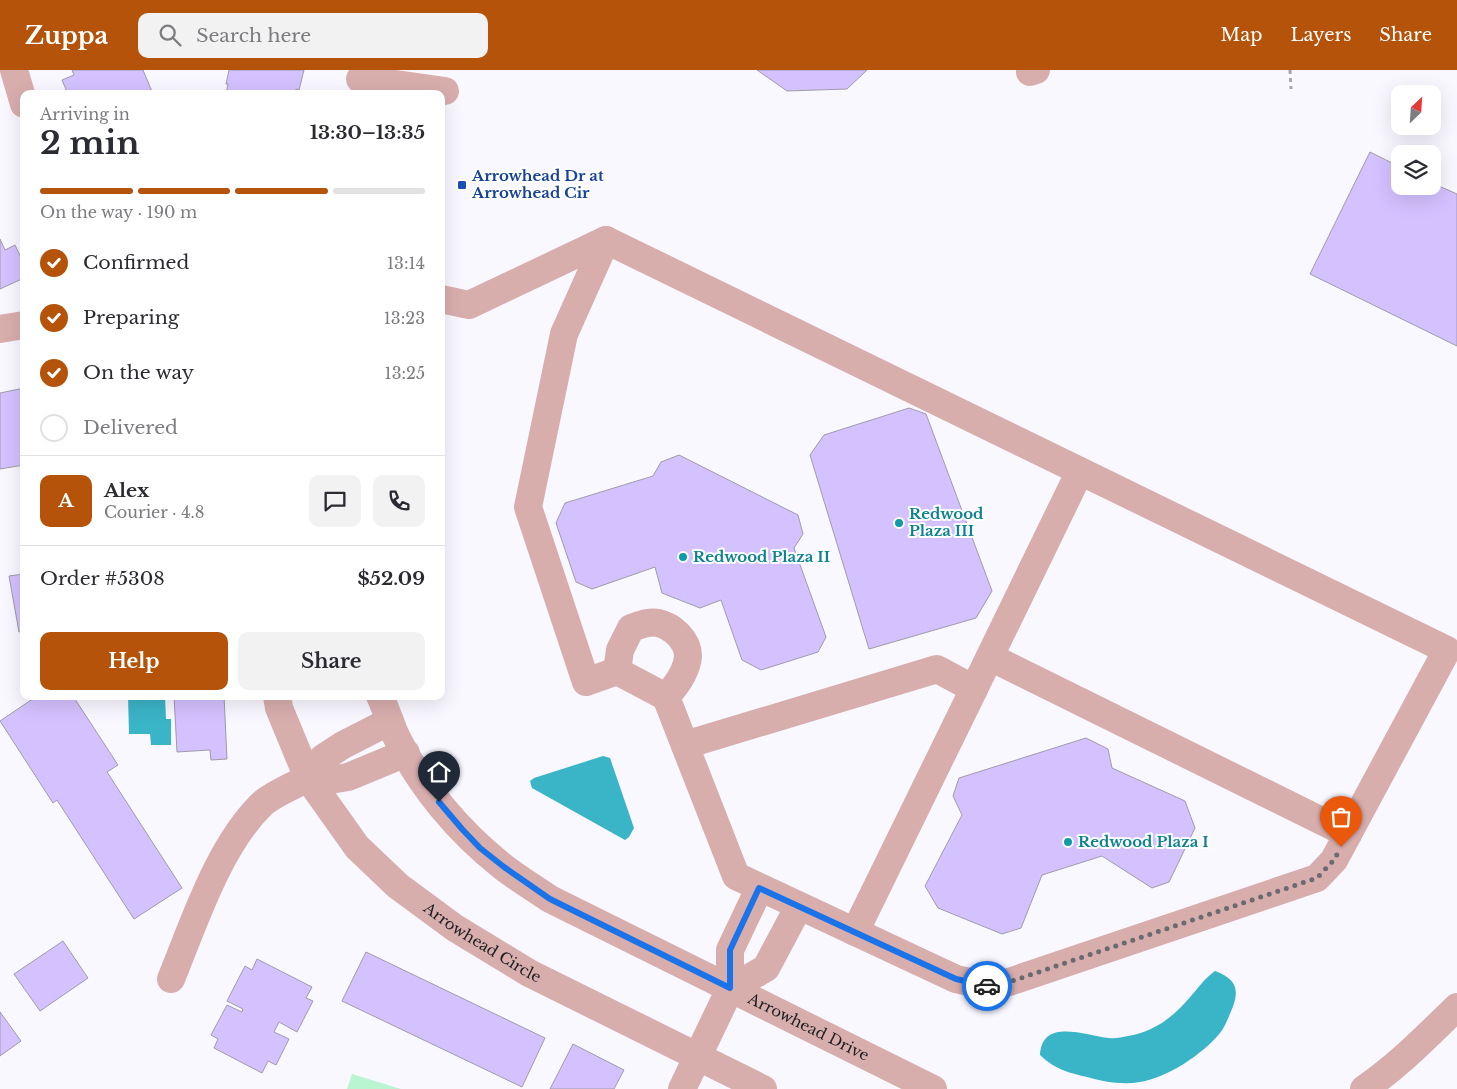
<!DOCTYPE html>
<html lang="en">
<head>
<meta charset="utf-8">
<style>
	body { margin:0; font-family:"Libre Baskerville",serif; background:#f2f2f3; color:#2b2b33; height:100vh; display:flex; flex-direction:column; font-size:19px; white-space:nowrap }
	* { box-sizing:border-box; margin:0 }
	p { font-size:16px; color:#7c7c81 }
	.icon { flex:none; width:28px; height:28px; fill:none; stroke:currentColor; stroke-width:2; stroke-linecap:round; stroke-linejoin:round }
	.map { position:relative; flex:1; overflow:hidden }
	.sheet { position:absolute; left:20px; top:20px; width:425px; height:610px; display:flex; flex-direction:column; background:#fff; border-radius:10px; box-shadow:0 5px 20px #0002 }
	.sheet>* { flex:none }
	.needle { width:32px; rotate:25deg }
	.tools { position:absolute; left:1391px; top:15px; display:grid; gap:10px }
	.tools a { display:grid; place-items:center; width:50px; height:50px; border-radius:10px; background:#fff; box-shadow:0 5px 20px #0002; font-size:25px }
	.pin { position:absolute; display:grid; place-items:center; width:42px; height:42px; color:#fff; margin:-51px -21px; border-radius:50% 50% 50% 0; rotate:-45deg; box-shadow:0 0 5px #0007 }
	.pin .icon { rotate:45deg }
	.courier { position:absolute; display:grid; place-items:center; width:50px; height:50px; margin:-25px; border:4px solid #1a73e8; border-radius:50%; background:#fff; color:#222; box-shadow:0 1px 6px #0007 }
	.overview em { font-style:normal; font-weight:700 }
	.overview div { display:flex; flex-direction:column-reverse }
	.overview { display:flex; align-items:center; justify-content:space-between; height:85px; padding:0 20px }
	h1 { font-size:32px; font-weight:700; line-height:38px }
	.bar { display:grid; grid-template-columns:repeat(4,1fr); gap:8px 5px; align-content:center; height:60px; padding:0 20px }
	.bar i { height:6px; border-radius:4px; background:#e1e1e2 }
	.bar .active { background:#b45309 }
	.bar p { grid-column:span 4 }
	.line { display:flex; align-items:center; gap:12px; padding:0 20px; border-top:1px solid #e1e1e2 }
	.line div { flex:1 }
	.round { display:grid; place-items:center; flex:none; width:52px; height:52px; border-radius:10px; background:#f2f2f3 }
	ol { padding:0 20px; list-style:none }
	li { display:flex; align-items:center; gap:15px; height:55px }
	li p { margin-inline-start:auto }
	li .icon { padding:5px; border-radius:50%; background:#b45309; color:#fff; stroke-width:4 }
	li:last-child { color:#7c7c81 }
	li i { width:28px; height:28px; border:2px solid #e1e1e2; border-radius:50% }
	.cta { display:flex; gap:10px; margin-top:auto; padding:10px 20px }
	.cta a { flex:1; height:58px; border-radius:10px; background:#b45309; color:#fff; font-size:20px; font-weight:700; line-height:58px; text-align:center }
	.cta a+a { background:#f2f2f3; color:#2b2b33 }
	header { display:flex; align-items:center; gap:30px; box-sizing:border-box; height:70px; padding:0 25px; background:#b45309; color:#fff }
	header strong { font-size:24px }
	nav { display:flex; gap:28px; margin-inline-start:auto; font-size:18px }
	.search { width:350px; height:45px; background:#f2f2f3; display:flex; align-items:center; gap:12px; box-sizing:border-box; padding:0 18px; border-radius:10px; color:#7c7c81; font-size:19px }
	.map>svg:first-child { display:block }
</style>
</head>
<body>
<header>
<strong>Zuppa</strong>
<div class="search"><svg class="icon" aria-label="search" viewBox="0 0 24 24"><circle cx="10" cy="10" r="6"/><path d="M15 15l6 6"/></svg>Search here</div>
<nav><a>Map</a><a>Layers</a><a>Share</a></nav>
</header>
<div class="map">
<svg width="1457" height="1019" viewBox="0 0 1457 1019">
	<rect width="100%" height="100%" fill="#f9f7ff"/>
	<path fill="#b9f5d0" d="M352,1004L401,1019H347Z"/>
	<g fill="#3ab4c7">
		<path d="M128,626H165L166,649H171V675H151L150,664H129Z"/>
		<path d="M603,686L610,688L634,758L629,767L625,770L532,718L530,711L534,708Z"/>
		<path d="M1215,901C1236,909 1240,919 1232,939C1229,946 1225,957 1220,963C1203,984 1167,1008 1140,1012C1123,1015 1104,1012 1087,1007C1069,1003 1054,999 1040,985C1042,947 1086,966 1109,968C1115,969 1122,967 1128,966C1156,961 1173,947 1191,926C1200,916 1204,909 1215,901Z"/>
	</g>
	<g fill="#d4c1ff" stroke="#9f9ca8">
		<path d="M72,0H143L153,24H68L62,10L74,5Z"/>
		<path d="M229,0H304L299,20L296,19L295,24H226L228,14H226Z"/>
		<path d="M757,0H867L847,19L787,21Z"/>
		<path d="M1370,82L1400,97V116H1432V113L1457,124V276L1310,204Z"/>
		<path d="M0,169L5,180L15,175L24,194V208L0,219Z"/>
		<path d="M24,318V395L0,399V323Z"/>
		<path d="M909,338L926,344L992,521L976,548L869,579L810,385L824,365Z"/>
		<path d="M679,385L798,445L803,464L794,478L826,567L818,582L761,600L742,590L721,530L700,538L662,523L655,497L592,519L576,512L556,453L565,433L653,406L661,392Z"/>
		<path d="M24,504V561L19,562L9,506Z"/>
		<path d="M37,626H73L118,695L107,702L182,818L134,849L57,730L53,733L0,651Z"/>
		<path d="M174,626H224L227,689L211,690L210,680L177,682Z"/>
		<path d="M1086,668L1108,679L1112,698L1185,731L1195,758L1169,812L1152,818L1102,786L1042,805L1021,858L1002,864L938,838L925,816L962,745L953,726L959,708Z"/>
		<path d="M63,871L88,908L40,941L14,904Z"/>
		<path d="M366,882L545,968L522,1017L342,931Z"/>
		<path d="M257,889L312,917L306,928L313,931L297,962L279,952L274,962L289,969L276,995L268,991L262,1003L214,978L218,969L211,965L227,935L242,942L243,939L227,931L245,896L252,900Z"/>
		<path d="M0,942L21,971L0,986Z"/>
		<path d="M573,974L624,1000L614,1019H550Z"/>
	</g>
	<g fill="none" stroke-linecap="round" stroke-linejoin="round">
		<path stroke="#a6a5ac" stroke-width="3" stroke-dasharray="4 4" stroke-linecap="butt" d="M1290,0L1291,19"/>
		<g stroke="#d8aead" stroke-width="28">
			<path d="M14,0L24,34"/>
			<path d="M1030,2L1036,0"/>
			<path d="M360,9L445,21"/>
			<path d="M606,170L1447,580L1334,790L1317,808L1009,912L987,916L956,909L736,806L666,627L617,601L586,612L528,437L564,264Z"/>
			<path d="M441,229L469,235L606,170"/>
			<path d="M0,259L24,255"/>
			<path d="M990,587L1348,764"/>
			<path d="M617,601L620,580L631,558C640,555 649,551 658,553C672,556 688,570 688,586C687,602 676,616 666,627"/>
			<path id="s1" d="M277,626L279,638L308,708L357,777L398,816L455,858L529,903L763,1019"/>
			<path id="s2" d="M380,626C386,639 390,653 396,666C420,716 459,762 502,796C517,808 534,818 550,829L933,1019"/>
			<path d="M390,651L343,675L323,688L308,708L330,710L348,707L406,683"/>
			<path d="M685,675L937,599L974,619L1080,401"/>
			<path d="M855,862L974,619"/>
			<path d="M171,909C194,853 218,777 262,734C271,725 295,715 308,708"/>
			<path d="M730,919L766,898L799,836"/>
			<path d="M682,1019L730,919V880L759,819"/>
			<path d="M1364,1019C1398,996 1427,966 1457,937"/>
		</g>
	</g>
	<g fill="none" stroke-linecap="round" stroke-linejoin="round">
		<path stroke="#6b6a70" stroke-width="5" stroke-dasharray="0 9" d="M987,916L1009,912L1317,808L1334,790L1341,777"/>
		<path stroke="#1a73e8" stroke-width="6" d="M439,732L462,759L480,778L504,797L550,829L730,918V880L759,818L956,909L987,916"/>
	</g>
	<rect fill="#1a4fb4" stroke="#fff" stroke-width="2" x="457" y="110" width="10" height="10" rx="2.5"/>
	<g fill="#0f9aa8" stroke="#fff" stroke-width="2">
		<circle cx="899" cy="453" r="5"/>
		<circle cx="683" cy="487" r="5"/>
		<circle cx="1068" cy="772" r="5"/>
	</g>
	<g text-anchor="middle" stroke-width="4" stroke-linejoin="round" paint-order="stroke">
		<g font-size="15" font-weight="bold" fill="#164399" stroke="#fff" text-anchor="start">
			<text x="472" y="111">Arrowhead Dr at<tspan x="472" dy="17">Arrowhead Cir</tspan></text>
		</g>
		<g font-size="15" font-weight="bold" fill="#0d838f" stroke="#fff" text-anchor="start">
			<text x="909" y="449">Redwood<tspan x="909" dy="17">Plaza III</tspan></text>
			<text x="693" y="492">Redwood Plaza II</text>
			<text x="1078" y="777">Redwood Plaza I</text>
		</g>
		<g font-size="15" fill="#1f1e23" stroke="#fff">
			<text dy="5" stroke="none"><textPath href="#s1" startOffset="331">Arrowhead Circle</textPath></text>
			<text dy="5" stroke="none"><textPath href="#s2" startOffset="559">Arrowhead Drive</textPath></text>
		</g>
	</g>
</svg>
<div class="tools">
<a><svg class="needle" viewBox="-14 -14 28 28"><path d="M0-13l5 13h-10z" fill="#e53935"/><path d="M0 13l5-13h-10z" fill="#7c7c81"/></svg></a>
<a><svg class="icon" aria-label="layers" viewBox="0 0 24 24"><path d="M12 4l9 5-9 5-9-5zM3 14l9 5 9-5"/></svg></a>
</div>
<div class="pin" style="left:1341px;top:777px;background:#ea580c"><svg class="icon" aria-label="bag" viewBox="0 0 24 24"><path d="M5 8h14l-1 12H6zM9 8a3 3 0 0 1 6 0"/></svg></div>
<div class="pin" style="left:439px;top:732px;background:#1f2937"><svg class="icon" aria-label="home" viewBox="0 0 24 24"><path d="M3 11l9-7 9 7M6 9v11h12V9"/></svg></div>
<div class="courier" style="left:987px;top:916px"><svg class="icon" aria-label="car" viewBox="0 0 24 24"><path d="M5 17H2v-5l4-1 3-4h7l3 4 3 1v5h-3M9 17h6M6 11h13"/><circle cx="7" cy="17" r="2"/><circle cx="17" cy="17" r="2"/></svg></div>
<section class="sheet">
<div class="overview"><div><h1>2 min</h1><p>Arriving in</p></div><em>13:30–13:35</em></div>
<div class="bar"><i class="active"></i><i class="active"></i><i class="active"></i><i></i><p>On the way · 190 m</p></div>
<ol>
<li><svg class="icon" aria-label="check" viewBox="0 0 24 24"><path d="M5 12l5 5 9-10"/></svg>Confirmed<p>13:14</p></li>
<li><svg class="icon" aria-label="check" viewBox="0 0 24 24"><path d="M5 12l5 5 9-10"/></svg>Preparing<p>13:23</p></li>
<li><svg class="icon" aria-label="check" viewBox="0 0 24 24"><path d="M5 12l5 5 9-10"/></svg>On the way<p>13:25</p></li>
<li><i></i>Delivered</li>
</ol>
<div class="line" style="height:90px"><b class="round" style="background:#b45309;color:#fff">A</b><div><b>Alex</b><p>Courier · 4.8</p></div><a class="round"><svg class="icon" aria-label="chat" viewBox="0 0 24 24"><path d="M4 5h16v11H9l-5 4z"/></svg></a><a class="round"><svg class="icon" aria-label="phone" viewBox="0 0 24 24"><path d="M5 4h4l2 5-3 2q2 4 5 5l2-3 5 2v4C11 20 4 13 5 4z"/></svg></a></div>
<div class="line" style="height:65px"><div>Order #5308</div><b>$52.09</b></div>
<div class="cta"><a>Help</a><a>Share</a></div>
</section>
</div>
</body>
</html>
